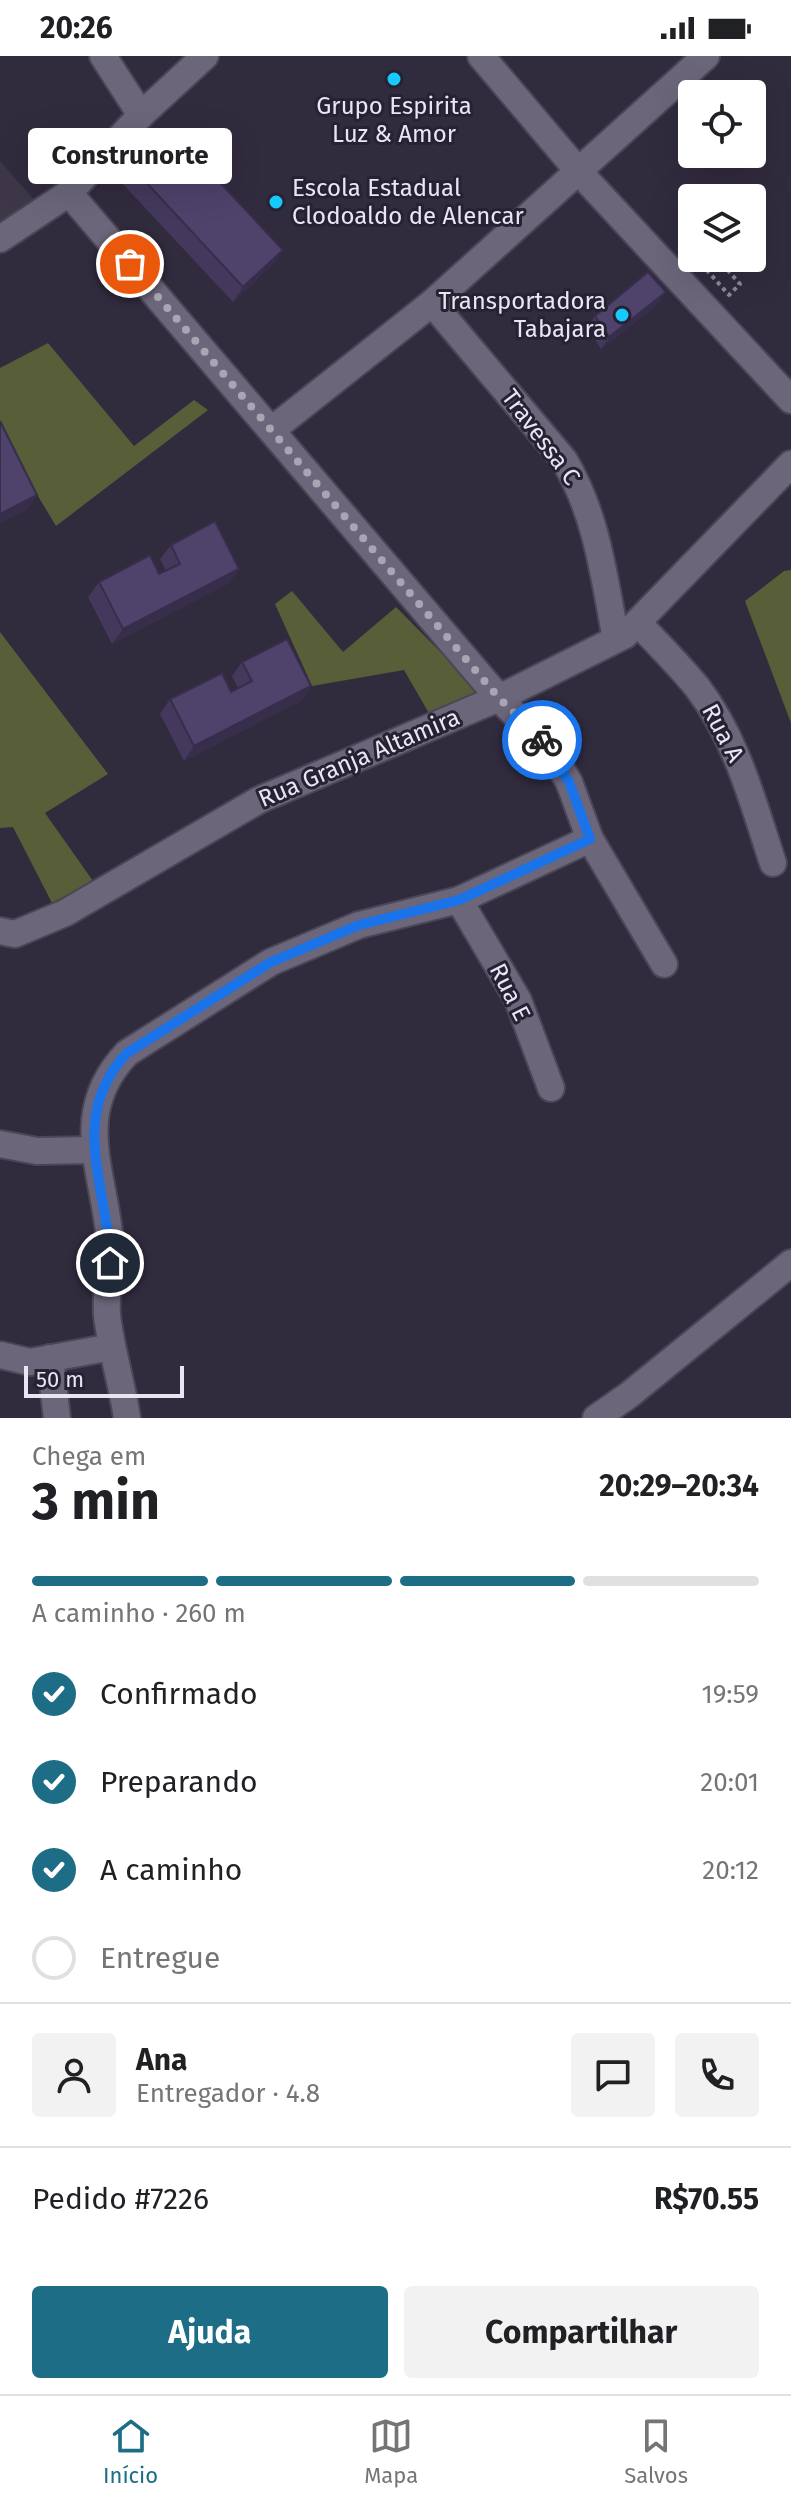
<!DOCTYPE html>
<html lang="pt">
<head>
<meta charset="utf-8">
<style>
	body { margin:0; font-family:"Fira Sans",sans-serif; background:#f2f2f2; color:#202124; height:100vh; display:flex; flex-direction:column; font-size:30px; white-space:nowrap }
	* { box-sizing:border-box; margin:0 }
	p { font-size:26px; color:#757577 }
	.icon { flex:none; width:44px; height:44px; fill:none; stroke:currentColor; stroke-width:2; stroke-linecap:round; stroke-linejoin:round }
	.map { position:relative; height:1362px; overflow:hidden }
	.panel { display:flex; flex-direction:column; background:#fff; flex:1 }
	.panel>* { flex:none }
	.controls { position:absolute; left:678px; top:24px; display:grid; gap:16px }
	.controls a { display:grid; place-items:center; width:88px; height:88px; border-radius:8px; background:#fff; box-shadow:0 8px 32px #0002; font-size:40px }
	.scale { position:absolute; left:24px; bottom:20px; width:160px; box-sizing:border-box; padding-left:8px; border:4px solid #e9e6f2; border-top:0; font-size:22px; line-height:28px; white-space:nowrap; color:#e9e6f2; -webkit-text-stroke:6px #272233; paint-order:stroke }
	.pin { position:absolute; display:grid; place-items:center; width:68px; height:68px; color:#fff; margin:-34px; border:4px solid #fff; border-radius:50%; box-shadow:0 2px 8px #0007 }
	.courier { position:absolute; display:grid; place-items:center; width:80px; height:80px; margin:-40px; border:6px solid #1a73e8; border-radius:50%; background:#fff; color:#222; box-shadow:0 2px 10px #0007 }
	.bubble { position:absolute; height:56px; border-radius:8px; background:#fff; box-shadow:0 8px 32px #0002; font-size:26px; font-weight:700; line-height:56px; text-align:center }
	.overview em { font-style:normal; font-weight:700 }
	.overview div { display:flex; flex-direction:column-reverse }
	.overview { display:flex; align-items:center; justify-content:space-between; height:136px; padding:0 32px }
	h1 { font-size:52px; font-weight:700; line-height:60px }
	.bar { display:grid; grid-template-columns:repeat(4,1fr); gap:12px 8px; align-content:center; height:96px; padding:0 32px }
	.bar i { height:10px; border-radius:6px; background:#e0e0e0 }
	.bar .on { background:#1c6d85 }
	.bar p { grid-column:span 4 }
	.line { display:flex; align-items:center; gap:20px; padding:0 32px; border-top:2px solid #e0e0e0 }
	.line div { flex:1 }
	.round { display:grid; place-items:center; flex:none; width:84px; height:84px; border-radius:8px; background:#f2f2f2 }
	ol { padding:0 32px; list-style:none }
	li { display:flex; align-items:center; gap:24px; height:88px }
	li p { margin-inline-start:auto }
	li .icon { padding:8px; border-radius:50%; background:#1c6d85; color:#fff; stroke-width:4 }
	li:last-child { color:#757577 }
	li i { width:44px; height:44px; border:4px solid #e0e0e0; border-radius:50% }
	.primary-button { display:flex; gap:16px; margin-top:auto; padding:16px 32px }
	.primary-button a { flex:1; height:92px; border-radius:8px; background:#1c6d85; color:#fff; font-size:32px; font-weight:700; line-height:92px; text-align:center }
	.primary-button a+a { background:#f2f2f2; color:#202124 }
	.status { display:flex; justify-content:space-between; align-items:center; height:56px; padding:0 40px; background:#fff; direction:ltr }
	.status svg { height:22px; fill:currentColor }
	.tab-bar { display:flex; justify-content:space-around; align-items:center; height:112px; border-top:2px solid #e0e0e0; background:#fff; font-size:22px; color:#757577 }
	.tab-bar a { display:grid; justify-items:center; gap:4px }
	.tab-bar .on { color:#1c6d85 }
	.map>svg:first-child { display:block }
</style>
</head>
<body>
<div class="status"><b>20:26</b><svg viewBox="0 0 49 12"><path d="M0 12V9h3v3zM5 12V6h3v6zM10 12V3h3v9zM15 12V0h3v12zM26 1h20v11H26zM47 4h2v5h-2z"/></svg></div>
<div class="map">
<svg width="791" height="1362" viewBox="0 0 791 1362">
	<rect width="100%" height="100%" fill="#312b3e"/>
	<path fill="#3d3747" d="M0,105L37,147L0,173Z"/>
	<g fill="#575e38">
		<path d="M48,287L134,390L194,344L208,354L56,470L0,377V312Z"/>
		<path d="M791,514V667L745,545L784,515Z"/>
		<path d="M292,535L343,596L396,551L482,638L430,659L404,614L312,630L275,548Z"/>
		<path d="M0,576L108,718L45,757L93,825L52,847L13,771L0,772Z"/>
	</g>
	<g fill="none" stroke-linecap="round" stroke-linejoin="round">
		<defs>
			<g id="minor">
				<path d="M103,0L141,59"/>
				<path d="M481,0L579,116L791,344"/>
				<path d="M69,137L499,642L552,697L569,726L590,783L664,908"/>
				<path d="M0,183L69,137L141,59L205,0"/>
				<path d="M432,247L564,404C597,459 604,521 616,583"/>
				<path d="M273,373L432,247L706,0"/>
				<path d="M638,567C658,588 679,609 697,631C737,683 753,747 773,807"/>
				<path d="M459,844L518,944L551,1032"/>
				<path d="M0,875L15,878L65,857L259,744L499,642L625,579L791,408"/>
				<path d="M0,1088L37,1095L94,1094"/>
				<path d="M0,1299L30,1306L112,1291"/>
				<path d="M50,1302L57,1362"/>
				<path d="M127,1362C122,1327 111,1294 107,1259C105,1234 112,1209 110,1185C104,1115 70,1057 127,997L271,906L359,869L459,844L590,783"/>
				<path d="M596,1362L629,1339L791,1207"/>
			</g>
		</defs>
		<use href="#minor" stroke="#4b4655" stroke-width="30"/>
		<g stroke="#8d8898" stroke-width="4" stroke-dasharray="4 4" stroke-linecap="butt">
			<path d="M690,196L692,198"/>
			<path d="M696,202L729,239L740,228L717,202"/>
		</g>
		<use href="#minor" stroke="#6c667b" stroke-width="26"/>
	</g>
	<g fill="#44395c">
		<path d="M131,110L283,194L273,208L233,246L120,125Z"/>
		<path d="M658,248L601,293L587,271L595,260Z"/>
		<path d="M171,489L239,513L229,527L112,588L88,541L99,526L159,518L166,515L160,503Z"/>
		<path d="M242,606L311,630L301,645L184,705L160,658L170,643L231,636L238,632L232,620Z"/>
	</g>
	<g fill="#372e4b">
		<path d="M283,194L273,208L233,246L243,231Z"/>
		<path d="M666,236L658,248L601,293L609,281Z"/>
		<path d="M37,439L27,454L0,467V458Z"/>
		<path d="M239,513L229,527L112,588L123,573Z"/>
		<path d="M311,630L301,645L184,705L194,690Z"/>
	</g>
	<g fill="#4f426b" stroke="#372e4b" stroke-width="2">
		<path d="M170,73L283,194L243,231L131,110Z"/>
		<path d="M648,216L666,236L609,281L595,260Z"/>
		<path d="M0,365L37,439L0,458Z"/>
		<path d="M215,465L239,513L123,573L99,526L150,499L159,518L180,508L171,489Z"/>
		<path d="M287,583L311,630L194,690L170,643L222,617L231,636L252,625L242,606Z"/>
	</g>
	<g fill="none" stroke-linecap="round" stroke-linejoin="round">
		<path stroke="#a9a5b3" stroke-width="8" stroke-dasharray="0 14.4" d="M130,208L499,642L542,684"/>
		<path stroke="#1a73e8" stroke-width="10" d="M110,1207C109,1132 66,1062 127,997L271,906L359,869L459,844L590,783L569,726L542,684"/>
	</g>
	<g fill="#18cafc" stroke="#272233" stroke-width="3">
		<circle cx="394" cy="23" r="8"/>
		<circle cx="276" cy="146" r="8"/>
		<circle cx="622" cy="259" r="8"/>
	</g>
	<g text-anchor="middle" stroke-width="6" stroke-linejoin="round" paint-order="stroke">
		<g font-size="24" fill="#e9e6f2" stroke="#272233">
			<text x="394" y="58">Grupo Espirita<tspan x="394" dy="28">Luz &amp; Amor</tspan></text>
			<text x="292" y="140" text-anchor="start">Escola Estadual<tspan x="292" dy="28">Clodoaldo de Alencar</tspan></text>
			<text x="606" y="253" text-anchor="end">Transportadora<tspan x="606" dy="28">Tabajara</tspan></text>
		</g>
		<g font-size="24" fill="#e9e6f2" stroke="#272233">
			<text transform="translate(541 381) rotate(53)" y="8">Travessa C</text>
			<text transform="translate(723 677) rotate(62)" y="8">Rua A</text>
			<text transform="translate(359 702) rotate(-23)" y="8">Rua Granja Altamira</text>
			<text transform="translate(510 936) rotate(63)" y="8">Rua E</text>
		</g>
	</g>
</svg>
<div class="controls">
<a><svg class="icon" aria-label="locate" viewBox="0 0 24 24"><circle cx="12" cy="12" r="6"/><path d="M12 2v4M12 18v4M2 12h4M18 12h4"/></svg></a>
<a><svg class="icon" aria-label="layers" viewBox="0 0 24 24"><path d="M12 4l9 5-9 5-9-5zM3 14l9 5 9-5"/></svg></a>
</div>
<div class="scale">50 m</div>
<div class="pin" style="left:130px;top:208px;background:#ea580c"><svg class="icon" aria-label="bag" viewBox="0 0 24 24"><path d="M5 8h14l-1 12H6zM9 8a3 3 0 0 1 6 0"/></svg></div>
<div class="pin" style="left:110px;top:1207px;background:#1f2937"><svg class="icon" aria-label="home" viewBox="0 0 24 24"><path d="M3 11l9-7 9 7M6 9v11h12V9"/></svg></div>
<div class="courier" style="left:542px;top:684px"><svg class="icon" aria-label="bike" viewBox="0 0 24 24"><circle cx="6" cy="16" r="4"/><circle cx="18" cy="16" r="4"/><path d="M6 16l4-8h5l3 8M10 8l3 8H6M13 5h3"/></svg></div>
<div class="bubble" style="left:28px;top:72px;width:204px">Construnorte</div>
</div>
<section class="panel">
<div class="overview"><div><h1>3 min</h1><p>Chega em</p></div><em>20:29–20:34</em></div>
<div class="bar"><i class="on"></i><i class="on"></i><i class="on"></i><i></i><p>A caminho · 260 m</p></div>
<ol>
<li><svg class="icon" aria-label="check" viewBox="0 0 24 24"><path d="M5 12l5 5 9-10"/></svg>Confirmado<p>19:59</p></li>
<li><svg class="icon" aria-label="check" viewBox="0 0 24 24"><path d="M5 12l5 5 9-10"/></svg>Preparando<p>20:01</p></li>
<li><svg class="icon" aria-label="check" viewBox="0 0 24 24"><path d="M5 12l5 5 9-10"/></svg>A caminho<p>20:12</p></li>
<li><i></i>Entregue</li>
</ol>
<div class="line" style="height:144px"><a class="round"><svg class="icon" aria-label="person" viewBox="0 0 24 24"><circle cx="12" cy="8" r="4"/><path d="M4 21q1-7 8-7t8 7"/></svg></a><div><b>Ana</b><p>Entregador · 4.8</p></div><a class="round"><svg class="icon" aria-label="chat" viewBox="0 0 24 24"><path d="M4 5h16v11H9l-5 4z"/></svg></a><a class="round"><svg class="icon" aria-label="phone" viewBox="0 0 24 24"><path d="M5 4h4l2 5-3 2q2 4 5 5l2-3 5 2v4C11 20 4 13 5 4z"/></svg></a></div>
<div class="line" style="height:104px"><div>Pedido #7226</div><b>R$70.55</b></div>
<div class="primary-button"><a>Ajuda</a><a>Compartilhar</a></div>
</section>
<nav class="tab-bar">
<a class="on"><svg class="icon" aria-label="home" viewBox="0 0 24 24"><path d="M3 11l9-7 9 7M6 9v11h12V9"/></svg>Início</a>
<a><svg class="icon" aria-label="map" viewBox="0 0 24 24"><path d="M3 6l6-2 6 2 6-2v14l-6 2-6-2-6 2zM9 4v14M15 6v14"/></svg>Mapa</a>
<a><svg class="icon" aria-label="saved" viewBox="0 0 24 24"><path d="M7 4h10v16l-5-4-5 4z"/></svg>Salvos</a>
</nav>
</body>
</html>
